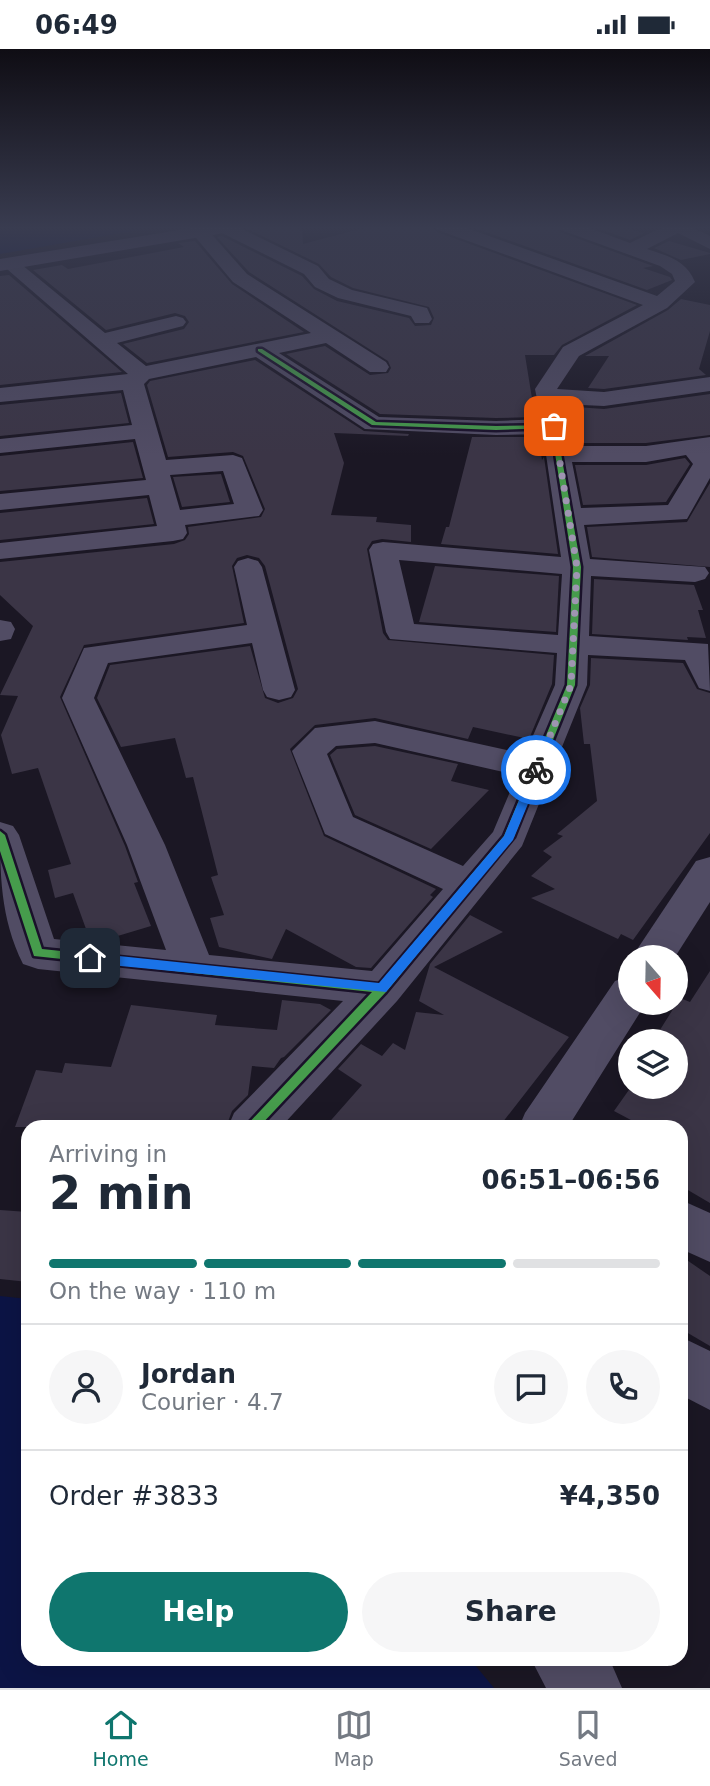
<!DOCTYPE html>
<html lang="en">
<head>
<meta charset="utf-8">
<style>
	body { margin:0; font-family:"DejaVu Sans",sans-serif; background:#f6f6f7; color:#1f2937; height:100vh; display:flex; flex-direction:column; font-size:26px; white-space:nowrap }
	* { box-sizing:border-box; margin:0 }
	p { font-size:23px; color:#747a83 }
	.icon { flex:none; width:38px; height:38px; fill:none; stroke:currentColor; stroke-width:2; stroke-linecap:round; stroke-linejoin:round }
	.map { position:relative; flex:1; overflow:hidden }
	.panel { position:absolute; left:21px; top:1071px; width:667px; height:546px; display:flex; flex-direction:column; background:#fff; border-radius:21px; box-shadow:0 7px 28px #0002 }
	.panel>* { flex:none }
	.needle { width:46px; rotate:160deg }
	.tools { position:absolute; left:618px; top:896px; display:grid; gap:14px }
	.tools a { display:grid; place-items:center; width:70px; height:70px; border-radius:50%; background:#fff; box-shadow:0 7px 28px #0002; font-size:35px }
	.pin { position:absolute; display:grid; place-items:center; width:60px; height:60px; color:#fff; margin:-30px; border-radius:14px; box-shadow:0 4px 10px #0006 }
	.courier { position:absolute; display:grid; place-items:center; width:70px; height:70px; margin:-35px; border:5px solid #1a73e8; border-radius:50%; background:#fff; color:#222; box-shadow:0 2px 9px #0007 }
	.head em { font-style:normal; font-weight:800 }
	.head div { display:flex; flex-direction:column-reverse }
	.head { display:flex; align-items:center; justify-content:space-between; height:119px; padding:0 28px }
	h1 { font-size:46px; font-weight:800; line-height:52px }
	.bar { display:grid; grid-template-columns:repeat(4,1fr); gap:10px 7px; align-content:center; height:84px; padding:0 28px }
	.bar i { height:9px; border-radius:5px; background:#e0e1e3 }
	.bar .on { background:#0f766e }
	.bar p { grid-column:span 4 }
	.line { display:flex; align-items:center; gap:18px; padding:0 28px; border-top:2px solid #e0e1e3 }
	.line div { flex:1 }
	.round { display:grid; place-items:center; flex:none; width:74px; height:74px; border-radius:37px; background:#f6f6f7 }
	.action { display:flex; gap:14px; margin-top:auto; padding:14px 28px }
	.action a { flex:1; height:80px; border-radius:42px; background:#0f766e; color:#fff; font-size:28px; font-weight:800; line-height:80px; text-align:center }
	.action a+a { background:#f6f6f7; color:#1f2937 }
	.status { display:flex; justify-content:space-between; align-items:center; height:49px; padding:0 35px; background:#fff; direction:ltr }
	.status svg { height:19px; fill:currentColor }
	.menu { display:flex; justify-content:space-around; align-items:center; height:98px; border-top:2px solid #e0e1e3; background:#fff; font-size:19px; color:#747a83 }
	.menu a { display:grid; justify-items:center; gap:4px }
	.menu .on { color:#0f766e }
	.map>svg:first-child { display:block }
</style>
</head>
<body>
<div class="status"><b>06:49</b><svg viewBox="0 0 49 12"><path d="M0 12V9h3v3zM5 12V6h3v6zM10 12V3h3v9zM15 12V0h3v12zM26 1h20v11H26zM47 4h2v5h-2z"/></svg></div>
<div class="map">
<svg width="710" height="1639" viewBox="0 0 710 1639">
	<rect width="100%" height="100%" fill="#1b1724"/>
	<g fill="#0c1445">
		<path d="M0,177H136L139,181L0,205Z"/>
		<path d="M0,1247L28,1250V1610H470L494,1639H0Z"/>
	</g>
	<g fill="#3b3546">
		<path d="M247,177H302L303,195L371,177H432L437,183L637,256L562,296L554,306H525L535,368L496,369L380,365L286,305L325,297L370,326L388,324L391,319L388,312L249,223L217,188L222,187L302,227L314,240L337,252L409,269L415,277L431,276L434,269L429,258L353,239L331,228L319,215L246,179Z"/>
		<path d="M469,177H555L560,183L653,217L643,219L670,228L672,231L647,241Z"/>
		<path d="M592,177H618L644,184L630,191Z"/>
		<path d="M195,192L232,235L304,283L147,314L123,295L184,280L189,273L185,267L175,264L106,281L33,221L62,216L68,220L184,198L178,194Z"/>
		<path d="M669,192L710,204V205L681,211L654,199Z"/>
		<path d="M9,226L122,323L0,336V227Z"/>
		<path d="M681,250L710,256V282L699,320L706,326L604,340L588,339L609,307H585L668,261Z"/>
		<path d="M255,311L364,382L409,385L408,387L334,384L344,414L331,466L377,468L376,473L411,476V493L382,490L372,492L367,500L383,584L388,591L554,606L552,635L529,690L473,678L468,690L375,669L315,676L290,700L324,787L436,840L430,846L433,848L371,919L356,918L286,880L272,910L219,898L210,869L224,866L211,828L218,826L193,728L186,729L175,689L121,698L97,649L110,616L250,597L265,649L278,654L293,649L298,640L265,517L259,509L247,506L237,509L232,517L244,574L84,596L60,648L125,797L138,833L134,834L151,877L101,892L90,891L73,844L55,849L48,821L71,815L38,719L12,725L1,686L18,647L0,646L33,577L0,546V513L174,495L185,491L189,485L188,478L261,468L265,460L243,407L233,403L168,408L147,336L150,332Z"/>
		<path d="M121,344L129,374L0,387V356Z"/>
		<path d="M710,345V386L646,394H572L567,372L576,358L604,360Z"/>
		<path d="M472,388H538L542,411L544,408L558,505L441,495L446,478H449Z"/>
		<path d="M133,393L143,429L0,442V407Z"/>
		<path d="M685,409L690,415L666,453L583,456L575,416H646Z"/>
		<path d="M221,425L230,453L182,458L173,428Z"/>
		<path d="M710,434V518L592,508L587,478L687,473Z"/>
		<path d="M147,449L154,475L0,491V464Z"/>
		<path d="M435,517L559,527L556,583L419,573Z"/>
		<path d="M594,530L694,536L703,561H698L706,589L687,588L688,591L592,585Z"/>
		<path d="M591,609L683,614L697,640L710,644V784L633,891L621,885L618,890L531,849L555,840L531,827L552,808L543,802L563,787L557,785L597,752L590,695H584L580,659L590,636Z"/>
		<path d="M375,697L458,715L451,732L489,741L431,800L355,766L330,706L337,700Z"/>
		<path d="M470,866L503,883L434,918L569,988L499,1078H325L362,1036L338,1020L361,995L382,1007L393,994L405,1001L416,963L444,966L419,952L430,915Z"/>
		<path d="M710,922V1154L681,1137V1078H644L614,1062L631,1038H676V992H653L680,949L690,953Z"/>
		<path d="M282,951L320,955L331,961L284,1008L281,1009L274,1019L252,1017L248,1046L232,1062L226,1078H15L36,1021L62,1024L65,1014L111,1018L131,956L217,966L215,976L277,981Z"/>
		<path d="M0,1161L28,1163V1233L0,1230Z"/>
		<path d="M681,1207L710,1227V1297L681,1280Z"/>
	</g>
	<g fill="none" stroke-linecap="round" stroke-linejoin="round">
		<g fill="#514c64" fill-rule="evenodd">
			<path d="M219,177H236L318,217L329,230L352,241L427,259L432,270L429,274H415L411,267L338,249L315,238L304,225L220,183Z"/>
			<path d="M435,177H461L657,247L675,232L672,225L660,217L561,181L558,177H584L630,194C662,178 677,169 710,187V200L678,184L647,200C668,207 686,211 695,233L667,259L579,307L557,340L604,343L710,328V342L604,357L561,355L570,397H646L710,388V429L687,470L584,476L590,510L705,518L709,524L705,530L695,533L591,527L589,587L708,595L710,642L699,639L685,611L588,606L587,636L522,797L397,952L281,1078H228L234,1064L343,952L38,920L23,915C0,868 0,825 0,773L13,777L19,786L54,890L166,901L127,796L62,649L84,599L247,576L234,518L238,512L248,509L258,512L262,518L295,641L291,648L279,651L267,648L263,641L252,594L108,614L94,649L165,796L209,906L372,922L443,840L325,785L292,702L315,679L375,672L525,705L555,636L557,604L390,590L386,583L369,501L373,495L383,493L561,508L543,385L496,386L365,380L256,308L149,330L144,335L166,411L233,406L242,409L263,461L259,467L185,476L187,484L183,490L173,492L0,510V494L157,477L149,446L0,461V445L146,431L135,390L0,404V390L132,376L123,341L0,353V339L128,325L0,214L9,209L16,211L105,284L176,267L183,269L186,273L183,277L117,294L146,317L311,284L233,233L192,184L195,180H207L247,225L386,313L389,318L386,323H370L326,294L279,304L379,368L496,372L541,370L535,340L563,298L643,256L438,181ZM686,406L693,415L668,456L581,459L572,413H646ZM223,422L234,455L180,461L170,426ZM399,511L562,525L558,586L414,575ZM375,694L517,726L493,783L463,817L353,768L327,705L336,697Z"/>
			<path d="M0,571L11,573L15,580L11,590L0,592Z"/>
			<path d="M710,808V853L675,908H632L696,812Z"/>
			<path d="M630,927V954H646L568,1078H519L525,1064L615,932Z"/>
			<path d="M681,1151L710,1164V1213L681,1200Z"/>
			<path d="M681,1288L710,1302V1361L681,1346Z"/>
			<path d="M531,1610H607L612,1616L622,1639H546Z"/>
		</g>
		<path fill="#564e6b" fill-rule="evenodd" d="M204,177H245L236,182L0,222V210Z"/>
		<defs>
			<path id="cycleway" d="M258,300H262L376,373L496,377L556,376L581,518L575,636L514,788L386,943L259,1078H245L372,943L34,907L0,802V782L5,786L42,900L379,935L504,787L567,636L573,518L551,379L496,381L372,376L258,302Z"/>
		</defs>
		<use href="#cycleway" stroke="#1a112a" stroke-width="5"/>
		<use href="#cycleway" fill="#469c4c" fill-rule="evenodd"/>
	</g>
	<linearGradient id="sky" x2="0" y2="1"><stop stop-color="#0f0d14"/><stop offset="0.44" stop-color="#393c50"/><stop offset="1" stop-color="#393c50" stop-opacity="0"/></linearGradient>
	<rect width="710" height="406" fill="url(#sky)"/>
	<path fill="#1a73e8" d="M533,718L542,721L513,791L386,943L90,914L84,909L90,904L379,934L504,787Z"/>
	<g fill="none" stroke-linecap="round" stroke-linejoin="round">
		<path stroke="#9f95b2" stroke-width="7" stroke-dasharray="0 12.6" d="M536,721L571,636L572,616L577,518L554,377"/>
	</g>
</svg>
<div class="tools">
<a><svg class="needle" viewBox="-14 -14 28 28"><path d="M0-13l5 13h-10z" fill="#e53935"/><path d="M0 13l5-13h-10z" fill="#747a83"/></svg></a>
<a><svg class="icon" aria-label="layers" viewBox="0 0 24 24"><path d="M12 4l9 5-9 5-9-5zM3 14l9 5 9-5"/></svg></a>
</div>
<div class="pin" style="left:554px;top:377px;background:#ea580c"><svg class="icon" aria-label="bag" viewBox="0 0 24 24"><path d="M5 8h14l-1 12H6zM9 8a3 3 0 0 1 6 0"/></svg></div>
<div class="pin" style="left:90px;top:909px;background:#1f2937"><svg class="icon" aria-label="home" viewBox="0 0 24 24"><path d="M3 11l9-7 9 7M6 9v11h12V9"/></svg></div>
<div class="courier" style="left:536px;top:721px"><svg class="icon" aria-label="bike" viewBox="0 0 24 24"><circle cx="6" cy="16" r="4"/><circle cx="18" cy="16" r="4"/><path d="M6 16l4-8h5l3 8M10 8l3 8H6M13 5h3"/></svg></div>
<section class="panel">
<div class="head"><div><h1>2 min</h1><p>Arriving in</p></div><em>06:51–06:56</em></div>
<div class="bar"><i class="on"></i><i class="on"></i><i class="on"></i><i></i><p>On the way · 110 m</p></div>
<div class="line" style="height:126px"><a class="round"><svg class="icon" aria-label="person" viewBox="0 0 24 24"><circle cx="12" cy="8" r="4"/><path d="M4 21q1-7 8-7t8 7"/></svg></a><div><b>Jordan</b><p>Courier · 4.7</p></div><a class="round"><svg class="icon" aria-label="chat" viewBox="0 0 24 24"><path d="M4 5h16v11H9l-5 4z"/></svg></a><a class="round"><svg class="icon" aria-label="phone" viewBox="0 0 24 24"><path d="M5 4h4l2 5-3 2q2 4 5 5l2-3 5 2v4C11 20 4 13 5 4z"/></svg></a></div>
<div class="line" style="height:91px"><div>Order #3833</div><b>¥4,350</b></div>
<div class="action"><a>Help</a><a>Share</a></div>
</section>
</div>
<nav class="menu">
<a class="on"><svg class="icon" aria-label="home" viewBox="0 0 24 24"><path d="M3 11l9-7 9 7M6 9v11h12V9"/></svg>Home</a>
<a><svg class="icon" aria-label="map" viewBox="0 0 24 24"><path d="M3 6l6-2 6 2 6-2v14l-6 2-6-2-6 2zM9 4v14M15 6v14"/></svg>Map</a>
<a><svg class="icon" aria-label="saved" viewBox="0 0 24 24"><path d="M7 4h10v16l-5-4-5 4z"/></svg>Saved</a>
</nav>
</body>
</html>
